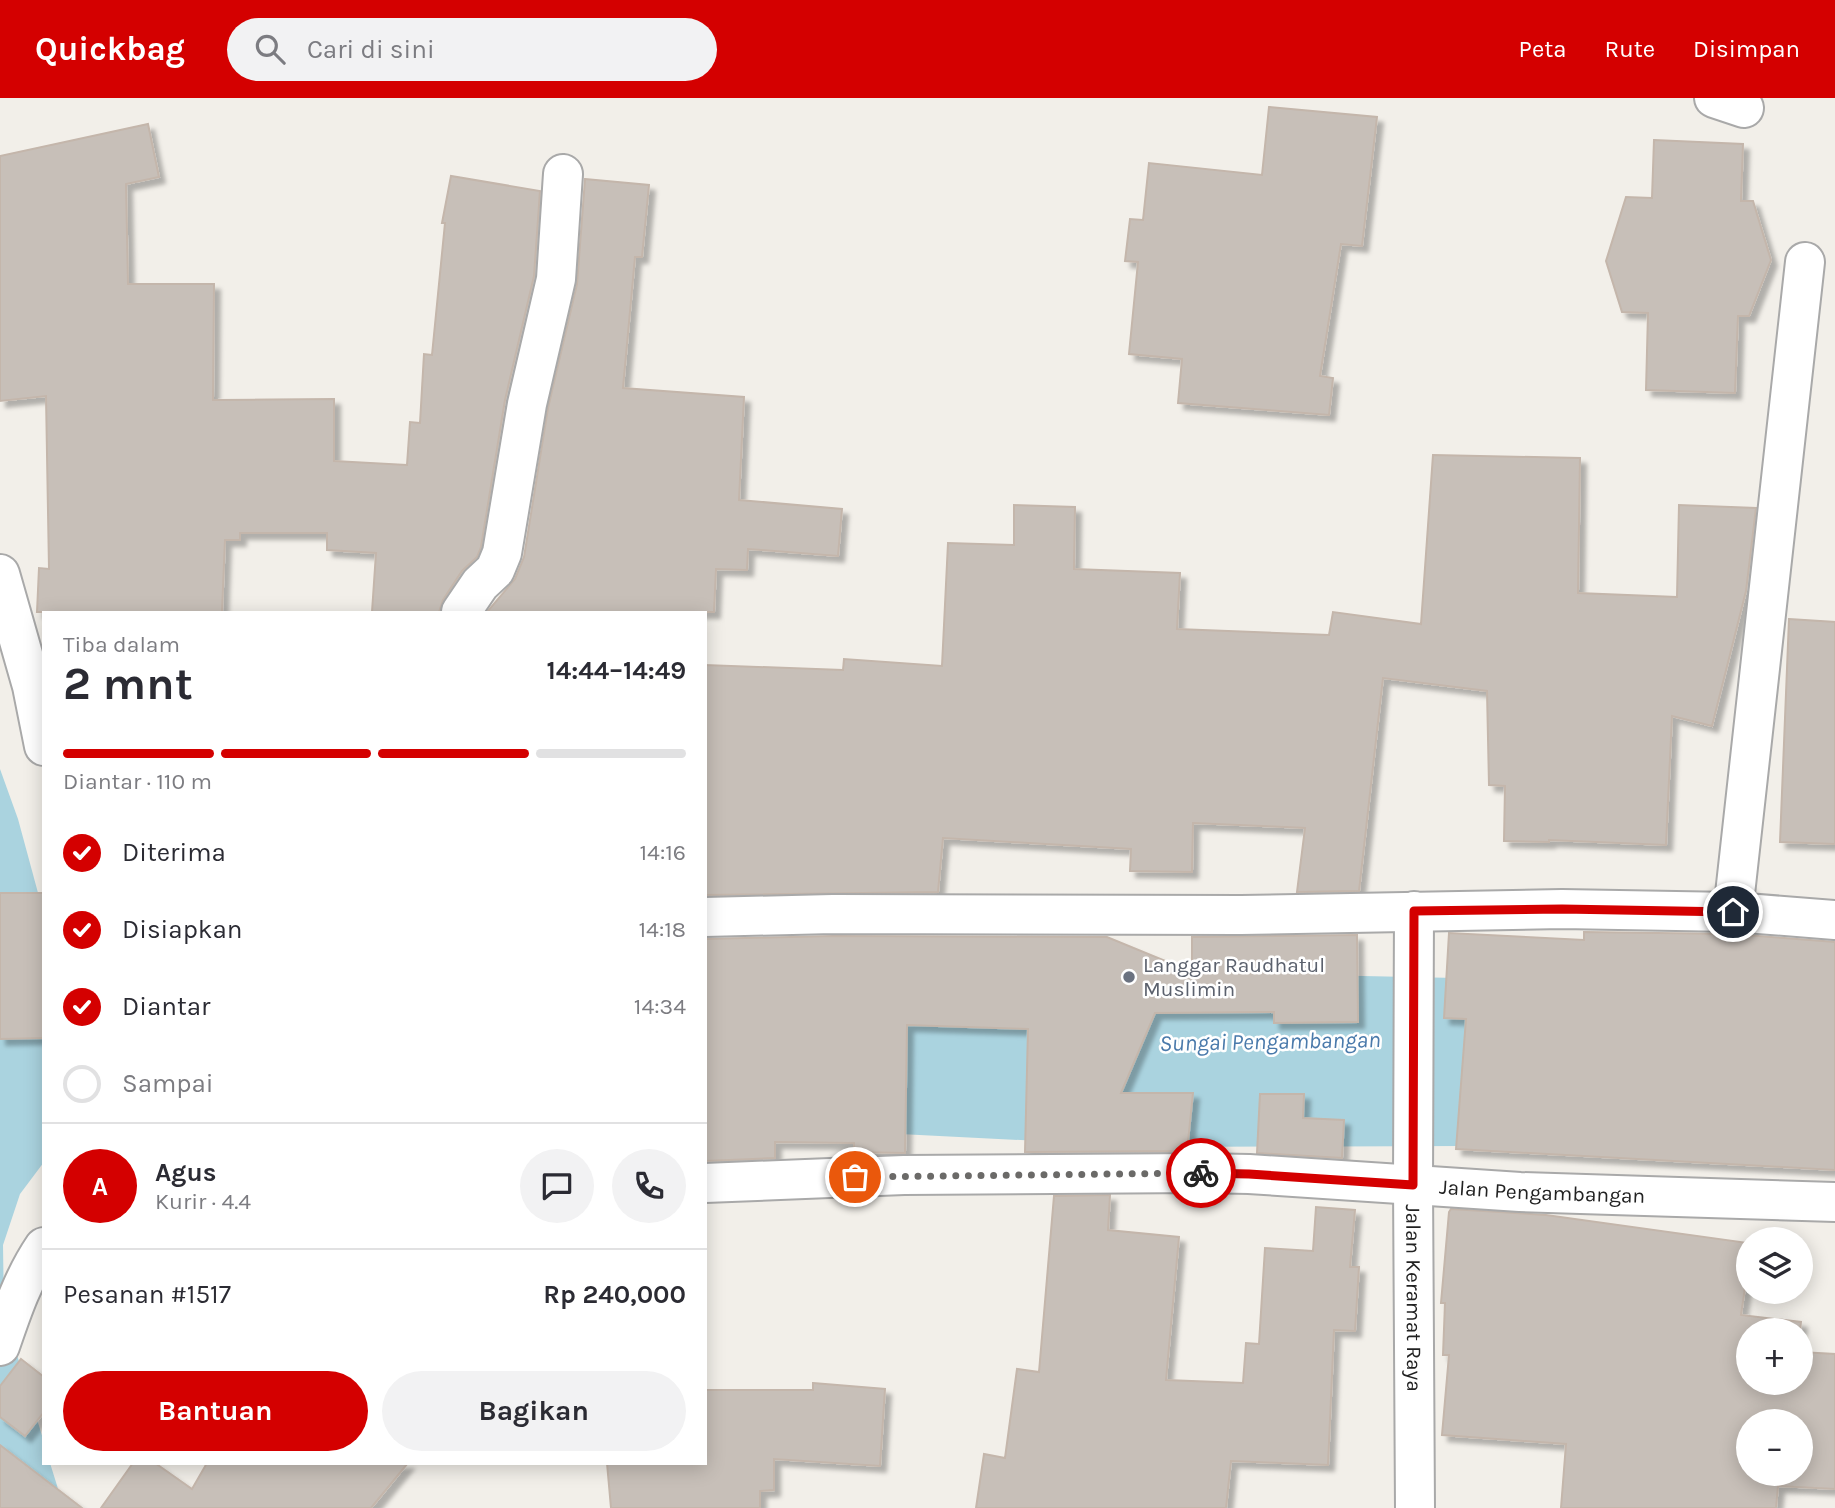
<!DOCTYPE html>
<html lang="id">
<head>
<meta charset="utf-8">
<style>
	body { margin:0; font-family:Karla,sans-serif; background:#f2f2f3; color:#2b2b33; height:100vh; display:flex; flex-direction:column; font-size:26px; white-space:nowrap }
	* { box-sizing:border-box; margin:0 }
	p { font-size:23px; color:#7c7c81 }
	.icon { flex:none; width:38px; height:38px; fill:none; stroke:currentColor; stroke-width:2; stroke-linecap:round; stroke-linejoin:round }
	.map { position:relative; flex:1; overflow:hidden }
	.drawer { position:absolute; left:42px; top:513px; width:665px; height:854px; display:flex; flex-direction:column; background:#fff; border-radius:0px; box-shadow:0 4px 18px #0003 }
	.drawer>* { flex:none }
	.controls { position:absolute; left:1736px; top:1129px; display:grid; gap:14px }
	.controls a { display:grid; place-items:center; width:77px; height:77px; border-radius:50%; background:#fff; box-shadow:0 4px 18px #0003; font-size:35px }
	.pin { position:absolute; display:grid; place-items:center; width:60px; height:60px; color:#fff; margin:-30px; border:4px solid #fff; border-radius:50%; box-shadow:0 2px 7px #0007 }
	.courier { position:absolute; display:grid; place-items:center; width:70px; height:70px; margin:-35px; border:5px solid #d40000; border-radius:50%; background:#fff; color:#222; box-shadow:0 2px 9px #0007 }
	.head em { font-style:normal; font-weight:700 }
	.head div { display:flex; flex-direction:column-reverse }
	.head { display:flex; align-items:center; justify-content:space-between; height:119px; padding:0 21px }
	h1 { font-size:46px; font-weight:700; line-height:52px }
	.bar { display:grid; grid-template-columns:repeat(4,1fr); gap:10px 7px; align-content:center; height:84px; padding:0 21px }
	.bar i { height:9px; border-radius:5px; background:#e1e1e2 }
	.bar .selected { background:#d40000 }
	.bar p { grid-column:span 4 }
	.line { display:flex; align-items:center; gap:18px; padding:0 21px; border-top:2px solid #e1e1e2 }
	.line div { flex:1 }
	.round { display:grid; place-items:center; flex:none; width:74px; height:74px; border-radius:37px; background:#f2f2f3 }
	ol { padding:0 21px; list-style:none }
	li { display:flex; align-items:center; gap:21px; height:77px }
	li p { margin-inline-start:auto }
	li .icon { padding:7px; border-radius:50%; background:#d40000; color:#fff; stroke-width:4 }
	li:last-child { color:#7c7c81 }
	li i { width:38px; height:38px; border:4px solid #e1e1e2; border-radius:50% }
	.cta { display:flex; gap:14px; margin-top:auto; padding:14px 21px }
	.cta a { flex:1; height:80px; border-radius:42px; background:#d40000; color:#fff; font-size:28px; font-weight:700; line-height:80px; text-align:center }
	.cta a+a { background:#f2f2f3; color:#2b2b33 }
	header { display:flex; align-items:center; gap:42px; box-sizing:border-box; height:98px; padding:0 35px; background:#d40000; color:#fff }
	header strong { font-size:33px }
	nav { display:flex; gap:38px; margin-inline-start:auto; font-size:24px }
	.search { width:490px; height:63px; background:#f2f2f3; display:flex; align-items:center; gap:18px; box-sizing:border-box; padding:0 24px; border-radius:38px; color:#7c7c81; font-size:26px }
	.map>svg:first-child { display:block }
</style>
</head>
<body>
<header>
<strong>Quickbag</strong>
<div class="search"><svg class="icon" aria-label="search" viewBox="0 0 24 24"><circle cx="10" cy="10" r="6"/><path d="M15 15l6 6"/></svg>Cari di sini</div>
<nav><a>Peta</a><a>Rute</a><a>Disimpan</a></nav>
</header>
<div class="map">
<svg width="1835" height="1410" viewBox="0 0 1835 1410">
	<defs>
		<filter id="shadow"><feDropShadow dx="6" dy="6" stdDeviation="2" flood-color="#0004"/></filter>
	</defs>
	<rect width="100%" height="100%" fill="#f2efe9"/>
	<g fill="#aad3df">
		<path d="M0,671L18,721L44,817V1064L20,1096L3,1147L4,1215L44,1344V1365H50L64,1410H0Z"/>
		<path d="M1176,874L1835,888L1462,1048L1156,1049L705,1026V883Z"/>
	</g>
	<g fill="#c7bfb8" stroke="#c4b6ab" stroke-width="2" fill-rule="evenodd" filter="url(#shadow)">
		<path d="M1269,9L1377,19L1362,148L1341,146L1320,278L1333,280L1329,317L1178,305L1182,261L1129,256L1138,164L1125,163L1130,121L1143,122L1149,65L1262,77Z"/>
		<path d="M148,26L159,79L126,86L128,186H214L213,302L334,301V363L407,367L410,324L420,325L424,256L432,257L445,125H442L451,78L540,93L534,178L505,302L481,449L477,459L462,473L443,502L439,514H372L376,455L327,452V435H240V442H225L222,514H37L39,470L49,471L46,298L0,303V58Z"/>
		<path d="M1654,42L1743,46L1741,103H1753L1771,162L1749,218H1738L1735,295L1646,292L1648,215L1622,214L1606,163L1626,99L1652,100Z"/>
		<path d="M585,81L649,87L642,159H635L623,290L744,299L739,402L842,411L838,458L748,451L747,472L716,471L714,514H487L515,481L524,459L548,310L577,186Z"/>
		<path d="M1433,357L1580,360L1578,495L1677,499L1679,407L1756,410L1746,493L1712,628L1672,618L1666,747L1549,742V744L1504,743L1505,688L1489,687L1487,593L1383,580L1359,793L1297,794L1305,730L1193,725L1192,774L1130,773L1131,751L943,740L938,794L705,797V567L843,572L844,561L942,568L948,445L1014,447V407L1075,409L1074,471L1180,475L1177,531L1329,537L1333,514L1421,526Z"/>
		<path d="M1789,521L1835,524V746L1780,744Z"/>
		<path d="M0,795H44V940L0,941Z"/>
		<path d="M1584,834L1732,836L1835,844V1072L1456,1051L1466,921L1444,920L1449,835L1584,842Z"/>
		<path d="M1357,837L1358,924L1274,925V914L1155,915L1121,995H1193L1187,1053L1025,1054L1028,931L907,927L905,1055L854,1054V1045L775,1044V1060L705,1063V841L833,838L1107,839L1192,874V839Z"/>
		<path d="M1260,996H1304L1303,1020L1344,1022L1342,1060L1257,1055Z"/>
		<path d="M1110,1097L1108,1132L1179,1139L1166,1282L1243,1285L1246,1245L1259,1246L1265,1150L1313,1153L1316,1109L1355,1112L1350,1169H1359L1355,1233L1334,1232L1328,1367L1231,1363L1226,1410H976L984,1356L1005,1360L1017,1271L1039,1274L1054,1098Z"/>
		<path d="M1451,1111L1546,1117L1748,1145V1169L1741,1217L1801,1224L1800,1232H1748V1284H1801V1254L1835,1256V1391L1778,1388L1776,1410H1561L1566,1346L1442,1337L1449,1257H1443L1445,1205H1441L1449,1114ZM1748,1323H1801V1376H1748Z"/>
		<path d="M21,1261L44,1279V1314L25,1338L0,1319V1288Z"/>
		<path d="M813,1285L885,1291L880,1368L774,1361V1392L760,1393V1410H611L607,1365H705V1292H813Z"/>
		<path d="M0,1347L82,1410H0Z"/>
		<path d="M133,1365H155L192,1391L207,1365H408L371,1410H101Z"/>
	</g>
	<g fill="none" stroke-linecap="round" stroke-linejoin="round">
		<defs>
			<g id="minor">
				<path d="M1714,0L1744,10"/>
				<path d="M0,476L32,588L44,648"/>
				<path d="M461,514L480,486L495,472L502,455L527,306L556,181L563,76"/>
				<path id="s1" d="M1414,813L1413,1087L1415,1410"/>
				<path d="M1733,814L1805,164"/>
				<path d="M705,819L833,816L1241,817L1562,811L1733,814L1835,822"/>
				<path id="s2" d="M705,1085L904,1077L1200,1075L1249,1076L1520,1094L1835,1104"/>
				<path d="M0,1248C12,1213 23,1180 44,1149"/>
			</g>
		</defs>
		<use href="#minor" stroke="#a9a9a9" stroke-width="42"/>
		<use href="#minor" stroke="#fff" stroke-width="38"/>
	</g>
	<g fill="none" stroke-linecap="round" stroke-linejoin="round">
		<path stroke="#6b6a68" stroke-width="7" stroke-dasharray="0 12.6" d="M855,1079L1201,1075"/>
		<path stroke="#d40000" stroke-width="9" d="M1201,1075L1249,1076L1413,1087L1414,813L1562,811L1733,814"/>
	</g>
	<circle fill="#6b7280" stroke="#fff" stroke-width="2.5" cx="1129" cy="879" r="7"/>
	<g text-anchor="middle" stroke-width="5" stroke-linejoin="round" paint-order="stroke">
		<g font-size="21" fill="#5b616d" stroke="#fff" text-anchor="start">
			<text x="1143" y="874">Langgar Raudhatul<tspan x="1143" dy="24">Muslimin</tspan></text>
		</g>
		<g font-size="21" fill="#222" stroke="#fff">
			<text dy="7" stroke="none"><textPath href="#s2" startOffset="838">Jalan Pengambangan</textPath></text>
			<text dy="7" stroke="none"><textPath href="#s1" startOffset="387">Jalan Keramat Raya</textPath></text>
		</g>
		<g font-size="23" font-style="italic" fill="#4a7aab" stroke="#fff">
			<text transform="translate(1270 943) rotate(-1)" y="8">Sungai Pengambangan</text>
		</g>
	</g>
</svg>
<div class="controls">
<a><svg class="icon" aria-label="layers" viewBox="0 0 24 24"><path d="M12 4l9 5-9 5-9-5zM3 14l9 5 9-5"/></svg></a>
<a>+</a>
<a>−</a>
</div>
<div class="pin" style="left:855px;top:1079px;background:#ea580c"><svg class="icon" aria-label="bag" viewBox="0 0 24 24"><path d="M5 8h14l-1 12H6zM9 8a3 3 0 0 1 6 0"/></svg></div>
<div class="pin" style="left:1733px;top:814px;background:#1f2937"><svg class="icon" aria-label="home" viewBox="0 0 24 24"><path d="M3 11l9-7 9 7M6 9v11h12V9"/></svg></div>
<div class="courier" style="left:1201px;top:1075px"><svg class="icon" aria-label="bike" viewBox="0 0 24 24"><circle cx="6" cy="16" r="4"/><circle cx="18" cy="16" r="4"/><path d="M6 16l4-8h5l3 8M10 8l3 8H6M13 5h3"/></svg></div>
<section class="drawer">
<div class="head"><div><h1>2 mnt</h1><p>Tiba dalam</p></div><em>14:44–14:49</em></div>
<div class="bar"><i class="selected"></i><i class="selected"></i><i class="selected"></i><i></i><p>Diantar · 110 m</p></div>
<ol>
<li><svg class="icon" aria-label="check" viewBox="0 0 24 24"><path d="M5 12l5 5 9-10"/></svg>Diterima<p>14:16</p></li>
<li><svg class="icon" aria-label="check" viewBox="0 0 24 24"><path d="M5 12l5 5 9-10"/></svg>Disiapkan<p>14:18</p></li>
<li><svg class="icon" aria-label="check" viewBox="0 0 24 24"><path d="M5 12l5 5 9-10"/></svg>Diantar<p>14:34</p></li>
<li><i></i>Sampai</li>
</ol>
<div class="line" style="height:126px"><b class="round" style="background:#d40000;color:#fff">A</b><div><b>Agus</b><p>Kurir · 4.4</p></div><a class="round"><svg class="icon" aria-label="chat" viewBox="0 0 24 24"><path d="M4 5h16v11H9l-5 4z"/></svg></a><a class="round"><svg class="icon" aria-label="phone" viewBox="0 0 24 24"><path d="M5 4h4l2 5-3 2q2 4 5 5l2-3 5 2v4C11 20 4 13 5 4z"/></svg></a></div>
<div class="line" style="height:91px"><div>Pesanan #1517</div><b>Rp 240,000</b></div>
<div class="cta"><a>Bantuan</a><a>Bagikan</a></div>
</section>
</div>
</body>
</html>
